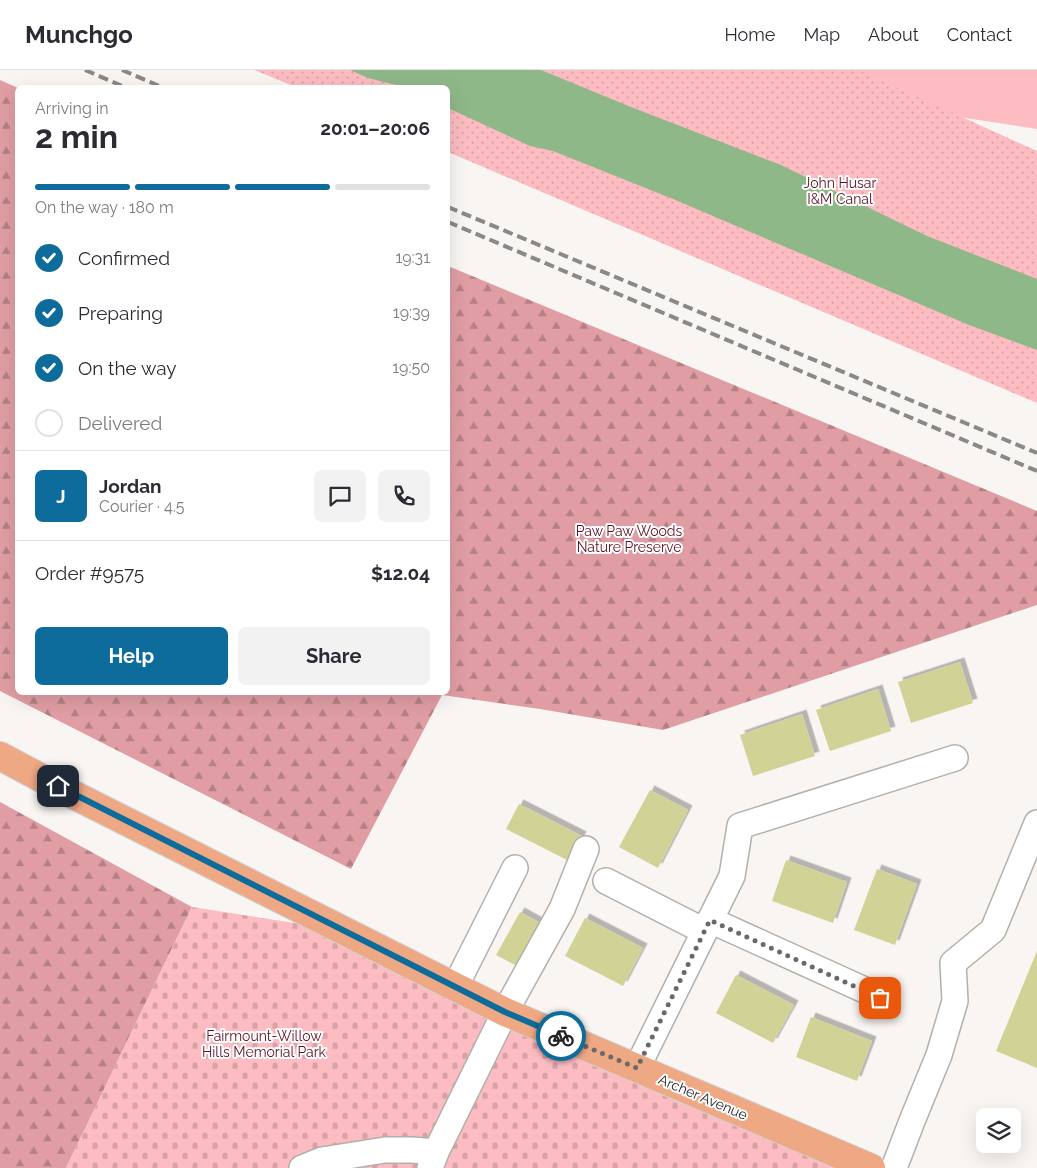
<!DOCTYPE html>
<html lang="en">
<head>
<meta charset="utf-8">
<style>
	body { margin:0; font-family:Raleway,sans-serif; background:#f2f2f3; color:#2b2b33; height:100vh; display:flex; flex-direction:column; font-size:19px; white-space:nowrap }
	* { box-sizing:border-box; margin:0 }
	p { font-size:16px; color:#7c7c81 }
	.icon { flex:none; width:28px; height:28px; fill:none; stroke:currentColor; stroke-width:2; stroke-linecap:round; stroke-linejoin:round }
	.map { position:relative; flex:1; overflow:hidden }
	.panel { position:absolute; left:15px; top:15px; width:435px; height:610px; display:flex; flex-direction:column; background:#fff; border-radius:8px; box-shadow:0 5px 20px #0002 }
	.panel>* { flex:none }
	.buttons { position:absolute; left:976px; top:1038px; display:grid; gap:10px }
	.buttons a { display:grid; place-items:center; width:45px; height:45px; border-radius:8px; background:#fff; box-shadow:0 5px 20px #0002; font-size:25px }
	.pin { position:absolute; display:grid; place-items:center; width:42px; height:42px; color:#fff; margin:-21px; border-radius:10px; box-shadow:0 2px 8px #0006 }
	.courier { position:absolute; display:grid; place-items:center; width:50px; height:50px; margin:-25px; border:4px solid #0d6c9b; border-radius:50%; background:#fff; color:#222; box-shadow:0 1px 6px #0007 }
	.headline em { font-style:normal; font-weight:700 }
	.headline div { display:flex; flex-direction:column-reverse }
	.headline { display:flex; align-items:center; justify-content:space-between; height:85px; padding:0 20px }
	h1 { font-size:32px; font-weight:700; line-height:38px }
	.bar { display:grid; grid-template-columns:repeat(4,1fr); gap:8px 5px; align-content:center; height:60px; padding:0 20px }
	.bar i { height:6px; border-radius:4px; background:#e1e1e2 }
	.bar .selected { background:#0d6c9b }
	.bar p { grid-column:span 4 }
	.line { display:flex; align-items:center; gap:12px; padding:0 20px; border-top:1px solid #e1e1e2 }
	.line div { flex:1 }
	.round { display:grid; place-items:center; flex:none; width:52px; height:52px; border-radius:8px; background:#f2f2f3 }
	ol { padding:0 20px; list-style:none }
	li { display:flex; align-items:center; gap:15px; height:55px }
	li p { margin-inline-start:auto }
	li .icon { padding:5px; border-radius:50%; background:#0d6c9b; color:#fff; stroke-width:4 }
	li:last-child { color:#7c7c81 }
	li i { width:28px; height:28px; border:2px solid #e1e1e2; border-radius:50% }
	.button { display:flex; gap:10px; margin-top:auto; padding:10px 20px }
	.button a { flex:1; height:58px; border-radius:8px; background:#0d6c9b; color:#fff; font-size:20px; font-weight:700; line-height:58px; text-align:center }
	.button a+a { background:#f2f2f3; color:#2b2b33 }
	header { display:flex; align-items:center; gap:30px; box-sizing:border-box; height:70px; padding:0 25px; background:#fff; border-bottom:1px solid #e1e1e2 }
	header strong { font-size:24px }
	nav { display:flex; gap:28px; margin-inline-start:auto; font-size:18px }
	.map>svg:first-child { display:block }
</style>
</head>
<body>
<header>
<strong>Munchgo</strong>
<nav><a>Home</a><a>Map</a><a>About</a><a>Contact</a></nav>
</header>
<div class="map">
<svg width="1037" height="1098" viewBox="0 0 1037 1098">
	<defs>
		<pattern id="forest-firs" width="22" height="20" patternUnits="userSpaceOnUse" patternTransform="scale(1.25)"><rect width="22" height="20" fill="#e09ea4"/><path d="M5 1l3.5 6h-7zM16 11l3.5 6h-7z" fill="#b58085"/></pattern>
		<pattern id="cemetery-stones" width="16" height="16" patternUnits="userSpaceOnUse" patternTransform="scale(1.25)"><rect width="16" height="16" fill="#fcbcc2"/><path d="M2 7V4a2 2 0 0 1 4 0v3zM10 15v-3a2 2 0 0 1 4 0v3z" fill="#d8a1a6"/></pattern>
		<pattern id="park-dots" width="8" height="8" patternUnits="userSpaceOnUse" patternTransform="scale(1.25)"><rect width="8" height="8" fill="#fcbcc2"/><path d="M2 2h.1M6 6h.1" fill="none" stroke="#d8a1a6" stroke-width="1.8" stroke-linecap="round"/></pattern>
		<filter id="shadow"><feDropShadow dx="4.5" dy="-4.5" stdDeviation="0" flood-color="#0004"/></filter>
	</defs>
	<rect width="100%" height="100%" fill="#f8f5f2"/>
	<path fill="#fcbcc2" d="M829,0H1037V59L920,41Z"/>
	<g fill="url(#forest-firs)">
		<path d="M0,10L18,18V622H448V196L1037,441V535L663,660L540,639L442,625L351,799L0,621Z"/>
		<path d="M0,732L192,837L66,1098H0Z"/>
	</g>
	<path fill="url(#cemetery-stones)" d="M192,837L301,854L856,1098H66Z"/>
	<path fill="url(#park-dots)" d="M254,0H858L1037,81V333L448,82V18L296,17Z"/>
	<path fill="#8fb889" d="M350,0H541L631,37L781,95L927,166L1037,209V280L969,255L673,129L553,81L530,76L448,38V18L404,17L368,8Z"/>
	<g fill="#d1d396" filter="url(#shadow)">
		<path d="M960,592L973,633L911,653L898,612Z"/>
		<path d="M878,619L891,661L830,681L816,640Z"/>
		<path d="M802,644L815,686L753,706L740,665Z"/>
		<path d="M650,720L688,740L658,798L619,777Z"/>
		<path d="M519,734L582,766L569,791L506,759Z"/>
		<path d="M786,790L847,812L833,853L772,831Z"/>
		<path d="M877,799L917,814L895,875L854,860Z"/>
		<path d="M520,842L542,854L519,897L496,885Z"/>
		<path d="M585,848L643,878L623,916L565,886Z"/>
		<path d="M1037,881V998L996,981Z"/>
		<path d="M736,905L794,935L773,973L716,943Z"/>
		<path d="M811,947L872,971L857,1011L796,987Z"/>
	</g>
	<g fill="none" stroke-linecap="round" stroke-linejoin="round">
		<defs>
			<g id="minor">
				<path d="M606,811L704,861"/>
				<path d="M710,850L880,927"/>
				<path d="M455,917L515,798"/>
				<path d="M637,998L732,806L740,756L955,688"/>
				<path d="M302,1098L322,1090L385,1080H412L436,1082"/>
				<path d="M430,1098L436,1082L505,942L562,839L586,779"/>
				<path d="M894,1098L912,1051L939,985L955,931L953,893L993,860L1037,753"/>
			</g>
			<path id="major" d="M0,686L58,717L505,942L871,1098"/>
		</defs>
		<use href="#minor" stroke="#b2b0ac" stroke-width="28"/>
		<use href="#major" stroke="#d2d2d2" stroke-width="30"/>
		<use href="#minor" stroke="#fff" stroke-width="25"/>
		<use href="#major" stroke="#eea884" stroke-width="28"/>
		<g stroke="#8b8987" stroke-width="4" stroke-dasharray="10 5" stroke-linecap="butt">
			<path d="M85,0L127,18"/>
			<path d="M122,0L164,18"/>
			<path d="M448,137L1037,383"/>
			<path d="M448,152L1037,401"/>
		</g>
	</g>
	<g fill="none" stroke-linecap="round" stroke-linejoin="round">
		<path stroke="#6b6968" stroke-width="5" stroke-dasharray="0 9" d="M561,966L637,998L710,850L880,928"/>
		<path stroke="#0d6c9b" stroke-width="6" d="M58,716L505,942L561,966"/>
	</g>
	<g text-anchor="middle" stroke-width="4" stroke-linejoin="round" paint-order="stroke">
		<g font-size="14" fill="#5e1023" stroke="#fff">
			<text x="840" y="118">John Husar<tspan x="840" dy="16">I&amp;M Canal</tspan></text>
			<text x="629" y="466">Paw Paw Woods<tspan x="629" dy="16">Nature Preserve</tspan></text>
			<text x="264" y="971">Fairmount-Willow<tspan x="264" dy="16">Hills Memorial Park</tspan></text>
		</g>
		<g font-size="14" fill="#1f1e1d" stroke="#fff">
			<text transform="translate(703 1027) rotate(23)" y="5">Archer Avenue</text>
		</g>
	</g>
</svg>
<div class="buttons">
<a><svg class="icon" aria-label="layers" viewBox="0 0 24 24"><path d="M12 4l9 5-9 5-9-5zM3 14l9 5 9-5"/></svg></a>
</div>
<div class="pin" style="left:880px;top:928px;background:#ea580c"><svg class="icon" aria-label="bag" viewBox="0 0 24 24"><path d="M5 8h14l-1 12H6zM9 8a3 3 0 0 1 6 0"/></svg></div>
<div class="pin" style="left:58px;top:716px;background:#1f2937"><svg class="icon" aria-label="home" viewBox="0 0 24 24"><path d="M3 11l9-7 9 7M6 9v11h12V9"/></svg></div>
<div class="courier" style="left:561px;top:966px"><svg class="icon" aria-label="bike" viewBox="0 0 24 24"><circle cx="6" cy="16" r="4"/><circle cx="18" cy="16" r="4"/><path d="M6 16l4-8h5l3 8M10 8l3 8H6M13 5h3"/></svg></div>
<section class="panel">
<div class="headline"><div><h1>2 min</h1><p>Arriving in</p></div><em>20:01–20:06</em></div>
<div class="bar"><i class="selected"></i><i class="selected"></i><i class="selected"></i><i></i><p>On the way · 180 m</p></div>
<ol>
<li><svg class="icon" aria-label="check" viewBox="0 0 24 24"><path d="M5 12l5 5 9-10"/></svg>Confirmed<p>19:31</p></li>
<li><svg class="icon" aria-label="check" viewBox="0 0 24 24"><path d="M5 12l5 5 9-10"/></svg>Preparing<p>19:39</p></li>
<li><svg class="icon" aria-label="check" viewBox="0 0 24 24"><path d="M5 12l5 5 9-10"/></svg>On the way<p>19:50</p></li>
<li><i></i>Delivered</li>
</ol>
<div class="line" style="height:90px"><b class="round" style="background:#0d6c9b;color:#fff">J</b><div><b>Jordan</b><p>Courier · 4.5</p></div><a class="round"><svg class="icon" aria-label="chat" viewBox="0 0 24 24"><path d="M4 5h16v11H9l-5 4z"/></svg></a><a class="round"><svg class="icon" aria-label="phone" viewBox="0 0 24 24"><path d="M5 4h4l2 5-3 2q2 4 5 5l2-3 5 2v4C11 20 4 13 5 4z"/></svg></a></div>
<div class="line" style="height:65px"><div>Order #9575</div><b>$12.04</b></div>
<div class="button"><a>Help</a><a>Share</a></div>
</section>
</div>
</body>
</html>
